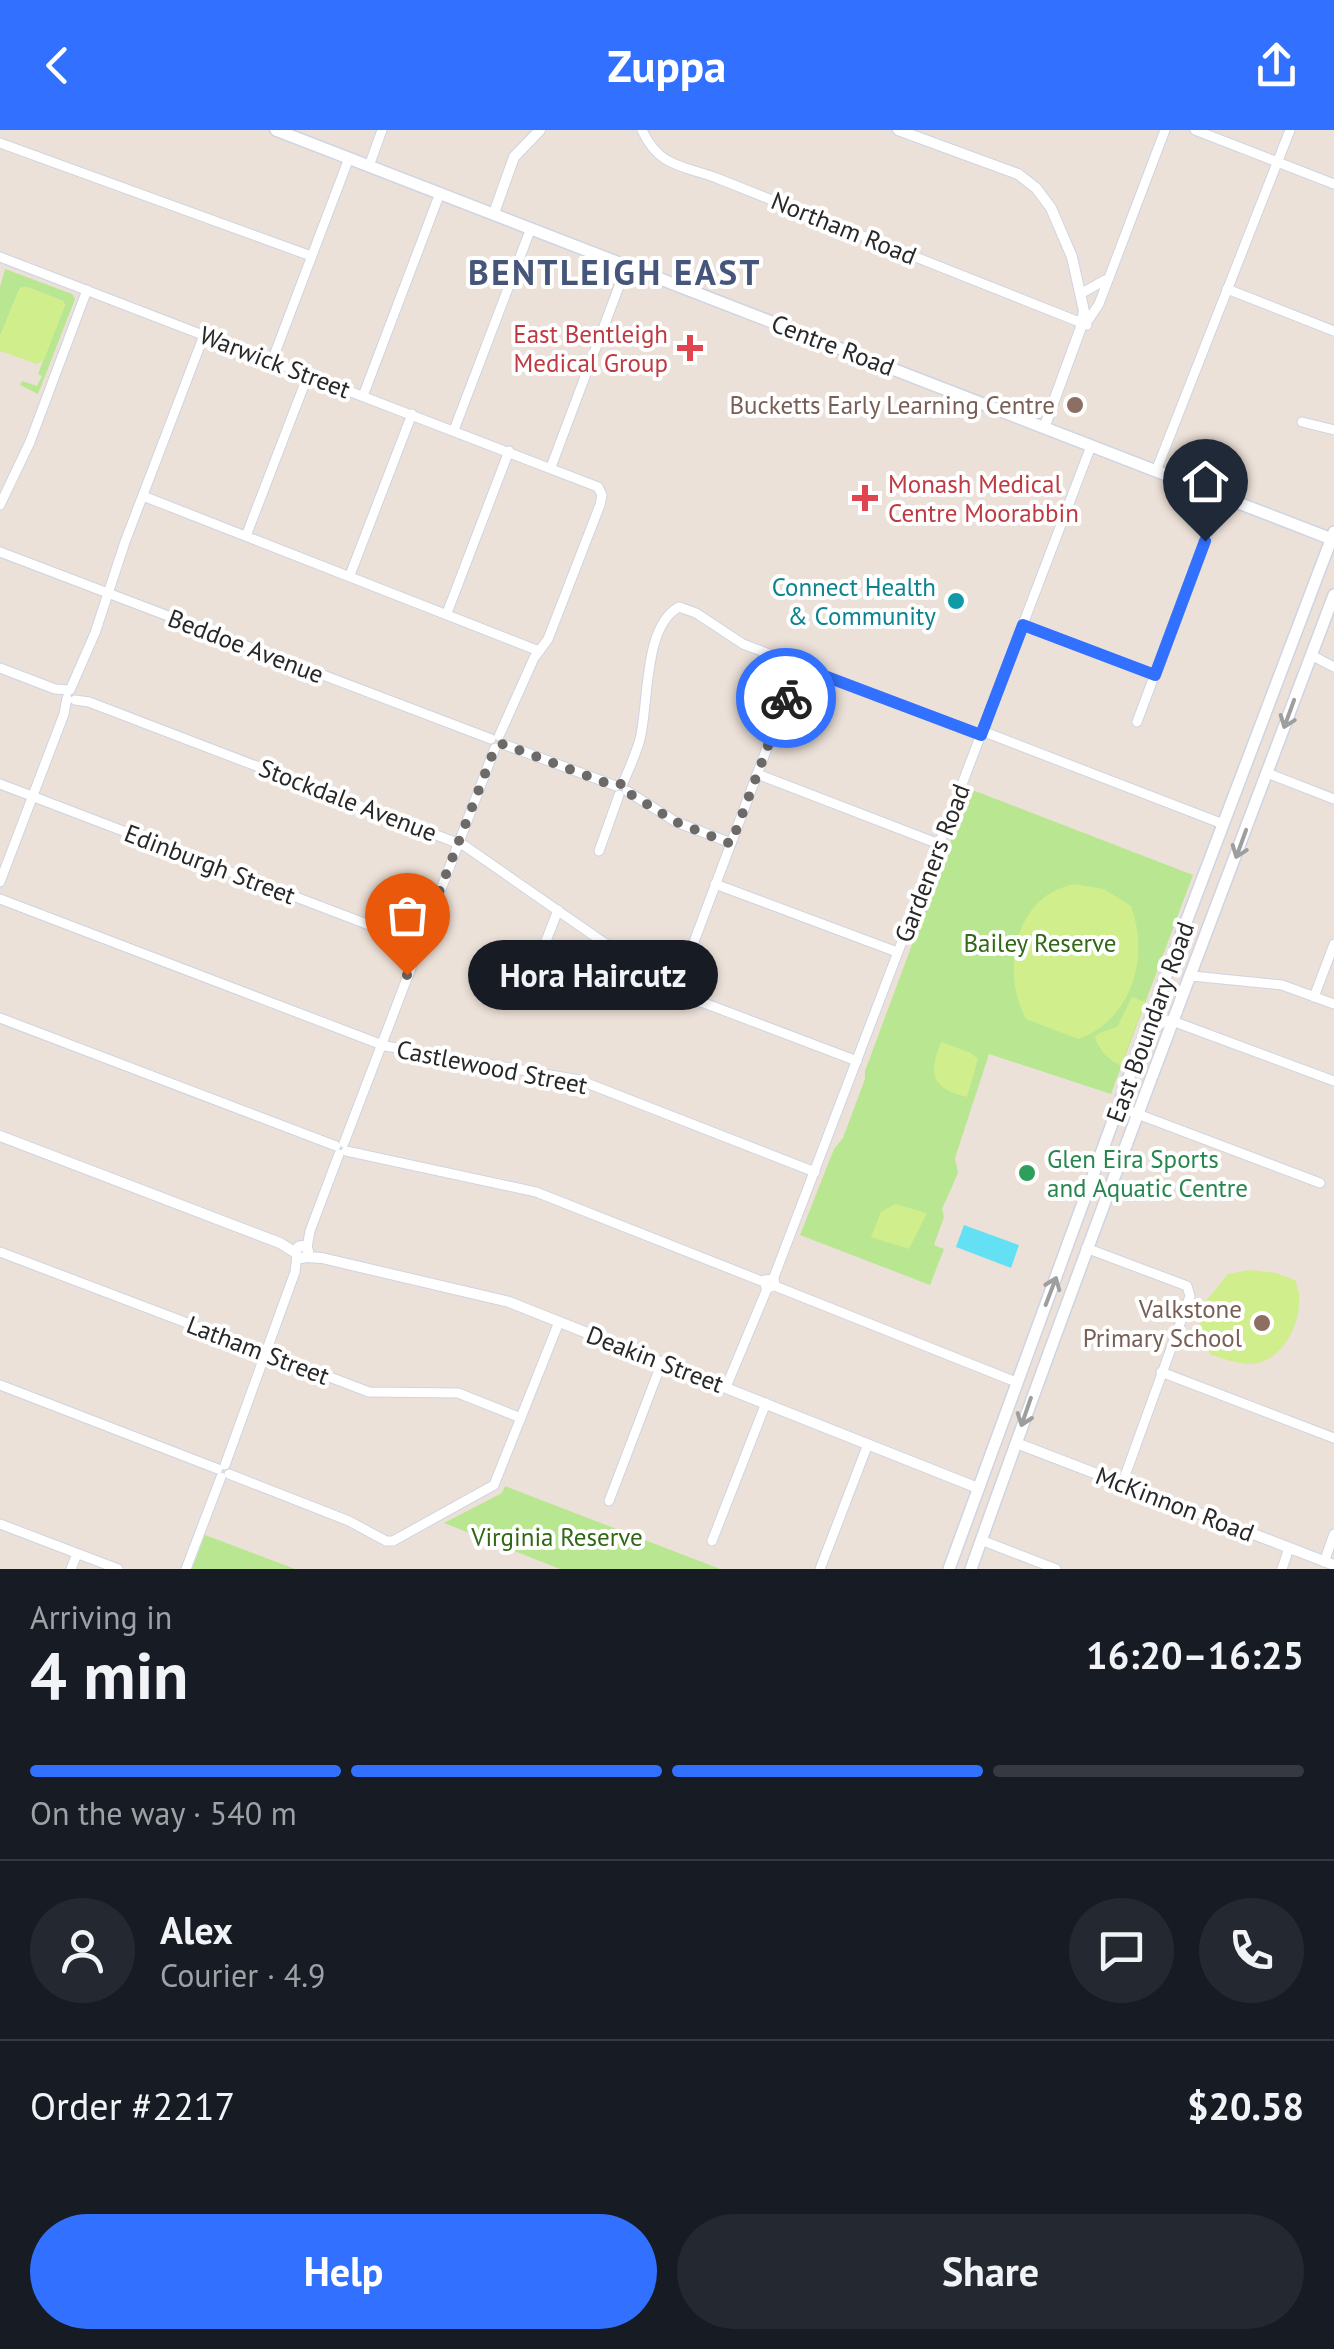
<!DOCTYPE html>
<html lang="en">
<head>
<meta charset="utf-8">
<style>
	body { margin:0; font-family:"PT Sans",sans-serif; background:#242831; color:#f1f3f6; height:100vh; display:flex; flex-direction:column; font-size:38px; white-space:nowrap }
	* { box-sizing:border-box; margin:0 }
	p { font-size:32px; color:#9ea1a6 }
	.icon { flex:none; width:55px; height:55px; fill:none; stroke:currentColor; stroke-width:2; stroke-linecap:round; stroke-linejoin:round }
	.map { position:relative; height:1439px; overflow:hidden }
	.sheet { display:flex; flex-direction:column; background:#171b24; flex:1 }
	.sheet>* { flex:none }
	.pin { position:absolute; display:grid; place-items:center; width:85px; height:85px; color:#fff; margin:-102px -42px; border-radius:50% 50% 50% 0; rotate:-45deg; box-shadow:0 0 10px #0007 }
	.pin .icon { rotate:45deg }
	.courier { position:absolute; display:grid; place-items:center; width:100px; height:100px; margin:-50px; border:8px solid #3271ff; border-radius:50%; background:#fff; color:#222; box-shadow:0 2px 12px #0007 }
	.bubble { position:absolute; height:70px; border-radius:35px; background:#171b24; box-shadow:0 2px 8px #0004; font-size:32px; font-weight:600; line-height:70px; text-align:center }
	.summary em { font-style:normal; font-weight:600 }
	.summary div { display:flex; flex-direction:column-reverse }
	.summary { display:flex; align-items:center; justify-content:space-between; height:170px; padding:0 30px }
	h1 { font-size:65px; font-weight:600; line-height:75px }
	.bar { display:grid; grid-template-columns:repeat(4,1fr); gap:15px 10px; align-content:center; height:120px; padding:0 30px }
	.bar i { height:12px; border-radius:8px; background:#363941 }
	.bar .active { background:#3271ff }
	.bar p { grid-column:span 4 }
	.line { display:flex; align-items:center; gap:25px; padding:0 30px; border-top:2px solid #363941 }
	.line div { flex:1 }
	.round { display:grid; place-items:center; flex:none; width:105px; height:105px; border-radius:52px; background:#242831 }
	.action { display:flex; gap:20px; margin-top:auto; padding:20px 30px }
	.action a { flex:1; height:115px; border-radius:60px; background:#3271ff; color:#fff; font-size:40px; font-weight:600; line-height:115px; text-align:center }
	.action a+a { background:#242831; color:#f1f3f6 }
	header { display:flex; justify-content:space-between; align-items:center; height:130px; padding:0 30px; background:#3271ff; color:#fff; font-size:45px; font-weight:600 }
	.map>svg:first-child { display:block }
</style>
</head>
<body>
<header><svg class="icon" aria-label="back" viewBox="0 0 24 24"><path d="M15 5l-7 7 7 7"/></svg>Zuppa<svg class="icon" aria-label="share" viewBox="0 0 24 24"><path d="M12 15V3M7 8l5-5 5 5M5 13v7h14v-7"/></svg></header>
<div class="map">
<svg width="1334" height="1439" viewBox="0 0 1334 1439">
	<rect width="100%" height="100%" fill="#ece1d8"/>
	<g fill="#b8e691">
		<path d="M5,139L72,164L75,169L38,264L20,255L22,251L37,256L42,246L38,244L65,175L63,171L27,157L20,158L0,206V157Z"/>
		<path d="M970,659L1193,745L1111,964L989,924L955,1028L958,1043L942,1079L944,1087L934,1115L944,1119L930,1155L800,1105L834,1019L843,1008L865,949V941Z"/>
		<path d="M505,1356L707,1434L720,1439H560L444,1393L502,1363Z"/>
		<path d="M205,1405L295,1439H192Z"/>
	</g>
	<g fill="#d0ee8c">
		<path d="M27,157L63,171L65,175L44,230L37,234L0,221V206L18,161L22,157Z"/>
		<path d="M1075,754L1104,759L1131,776C1150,827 1132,890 1078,909L1026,889C1000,841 1014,765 1075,754Z"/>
		<path d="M1132,867L1145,872L1121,935C1111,933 1097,918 1095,907L1099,903L1117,897Z"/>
		<path d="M941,912L971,923L978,929L967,967C931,958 928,945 941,912Z"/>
		<path d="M895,1074L927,1083L909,1119L871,1107L881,1082Z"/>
		<path d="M1249,1140L1276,1143L1295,1150C1309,1179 1287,1234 1249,1234C1237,1234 1223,1228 1211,1225L1198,1203L1206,1171L1228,1144Z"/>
	</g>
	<path fill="#64e0f5" d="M964,1095L1019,1115L1011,1138L956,1117Z"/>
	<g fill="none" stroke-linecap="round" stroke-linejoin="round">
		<defs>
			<g id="minor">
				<path d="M642,0C660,39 684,35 719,49L1087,195"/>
				<path d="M1195,0L1334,54"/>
				<path d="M0,13L311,126"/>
				<path d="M369,36L382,0"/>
				<path d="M0,127L598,357L602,365L600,375L548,509L534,528L499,606"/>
				<path d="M1227,159L1334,201"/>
				<path d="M1082,163L1105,150"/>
				<path d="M1089,189L1099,174L1165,0"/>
				<path d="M272,231L349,28"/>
				<path d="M363,266L440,63"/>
				<path d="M1302,292L1334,300"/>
				<path d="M454,300L531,98"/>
				<path d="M551,337L627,135"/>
				<path d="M1156,341L1290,0"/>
				<path d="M143,366L539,521"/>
				<path d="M0,375L30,312L87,160"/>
				<path d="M246,406L308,245"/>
				<path d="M0,422L491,609"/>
				<path d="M350,445L412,284"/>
				<path d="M447,483L509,321"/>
				<path d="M1023,495L1155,545"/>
				<path d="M1311,525L1334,537"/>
				<path d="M0,538L55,559L69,560"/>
				<path d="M70,560L95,503L125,412L204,205"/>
				<path d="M75,570L89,572L465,716L675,862L857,931"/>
				<path d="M1137,592L1221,367"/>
				<path d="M982,601L1223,694"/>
				<path d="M503,614L616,656"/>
				<path d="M1267,643L1334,669"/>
				<path d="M757,644L939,714"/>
				<path d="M623,653C629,639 636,624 640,609C649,574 643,496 679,477L696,483L743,514L981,605"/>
				<path d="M0,654L419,814"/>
				<path d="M627,661L676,692L731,713"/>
				<path d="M599,721L619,665"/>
				<path d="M0,752L64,584L67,568"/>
				<path d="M715,754L897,822"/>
				<path d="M0,769L385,916L579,950L815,1042"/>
				<path d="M1192,846L1282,855L1334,874"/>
				<path d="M675,862L798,536"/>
				<path d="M525,865L558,780"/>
				<path d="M1314,867L1334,814"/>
				<path d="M0,888L336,1016"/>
				<path d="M1147,904L1166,890L1175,892L1334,951"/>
				<path d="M1119,977L1320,1053"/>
				<path d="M344,1013L495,618"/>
				<path d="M346,1021L536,1062L764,1152"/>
				<path d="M307,1118L310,1101L339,1024"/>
				<path d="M1086,1118L1187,1156L1190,1166L1122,1354"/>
				<path d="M0,1122L369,1262L458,1263L521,1288"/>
				<path d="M773,1149L765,1150L766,1158L775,1156L774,1147L1091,316"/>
				<path d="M775,1156L1016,1252"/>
				<path d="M1161,1242L1334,1308"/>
				<path d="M0,1255L218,1339"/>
				<path d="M726,1257L767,1159"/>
				<path d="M225,1335L295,1142L297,1125"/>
				<path d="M229,1344L349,1391L386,1411H393L494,1355L559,1192"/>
				<path d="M609,1371L662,1232"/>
				<path d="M0,1394L118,1439"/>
				<path d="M981,1410L1056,1439"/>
				<path d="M712,1411L766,1273"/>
				<path d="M1324,1432L1334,1404"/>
				<path d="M71,1439L77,1424"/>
				<path d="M186,1439L221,1347"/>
				<path d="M820,1439L868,1314"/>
				<path d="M1282,1439L1289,1418"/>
			</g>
			<g id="tertiary">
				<path d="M898,0L1018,44L1036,58L1051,78L1072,127L1084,181L1080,200L1044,298"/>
				<path d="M494,83L514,27L540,0"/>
				<path d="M0,1006L280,1113L296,1123"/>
				<circle cx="302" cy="1122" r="6"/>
				<path d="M306,1127L322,1128L509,1172L978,1358"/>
				<path d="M1016,1313L1334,1435"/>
			</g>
			<g id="secondary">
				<path d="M276,0L1334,410"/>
				<path d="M949,1439L1177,816L1334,402"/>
				<path d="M971,1439C1087,1112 1212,789 1334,465"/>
			</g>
		</defs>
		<use href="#minor" stroke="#ced4e2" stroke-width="11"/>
		<use href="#tertiary" stroke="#ced4e2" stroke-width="12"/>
		<use href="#secondary" stroke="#ced4e2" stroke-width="14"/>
		<use href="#minor" stroke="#fff" stroke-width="9"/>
		<use href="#tertiary" stroke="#fff" stroke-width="10"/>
		<use href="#secondary" stroke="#fff" stroke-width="11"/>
	</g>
	<defs><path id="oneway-shaft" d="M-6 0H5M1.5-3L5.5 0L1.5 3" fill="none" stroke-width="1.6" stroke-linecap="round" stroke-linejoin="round" transform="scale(2.5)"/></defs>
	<g stroke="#9e9e9e">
		<use href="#oneway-shaft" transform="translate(1289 584) rotate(110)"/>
		<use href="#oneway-shaft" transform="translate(1241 714) rotate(110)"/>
		<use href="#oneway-shaft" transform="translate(1051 1161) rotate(-69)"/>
		<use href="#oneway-shaft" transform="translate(1026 1282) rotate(109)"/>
	</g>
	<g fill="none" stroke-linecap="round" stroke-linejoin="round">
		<path stroke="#6d6966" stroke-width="10" stroke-dasharray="0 18" d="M407,845L495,618L503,614L606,653L616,656L623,653L627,662L676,692L731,714L786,568"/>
		<path stroke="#3271ff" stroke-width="12" d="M786,568L798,536L981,605L1023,495L1155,545L1205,411"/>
	</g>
	<g fill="#e0444e" stroke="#fff" stroke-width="4">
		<path d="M685 203h10v10h10v10h-10v10h-10v-10h-10v-10h10z"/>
		<path d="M860 353h10v10h10v10h-10v10h-10v-10h-10v-10h10z"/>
	</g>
	<g fill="#8d6e63" stroke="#fff" stroke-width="4">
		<circle cx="1075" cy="275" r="10"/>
		<circle cx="1262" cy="1193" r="10"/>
	</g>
	<circle fill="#0f9aa8" stroke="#fff" stroke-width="4" cx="956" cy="471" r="10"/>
	<circle fill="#2e9e5b" stroke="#fff" stroke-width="4" cx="1027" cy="1043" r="10"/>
	<g text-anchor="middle" stroke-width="8" stroke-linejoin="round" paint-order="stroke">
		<g font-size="25" fill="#282828" stroke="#fff">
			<text transform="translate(844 98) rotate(22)" y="9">Northam Road</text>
			<text transform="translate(833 215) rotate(21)" y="9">Centre Road</text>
			<text transform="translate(275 232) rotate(21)" y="9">Warwick Street</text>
			<text transform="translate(246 516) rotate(21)" y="9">Beddoe Avenue</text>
			<text transform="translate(348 670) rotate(21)" y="9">Stockdale Avenue</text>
			<text transform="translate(932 733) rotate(-69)" y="9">Gardeners Road</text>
			<text transform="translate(210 734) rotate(21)" y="9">Edinburgh Street</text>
			<text transform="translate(1150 892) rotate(-70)" y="9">East Boundary Road</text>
			<text transform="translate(492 937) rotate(11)" y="9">Castlewood Street</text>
			<text transform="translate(258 1220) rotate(21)" y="9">Latham Street</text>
			<text transform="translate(655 1229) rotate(21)" y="9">Deakin Street</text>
			<text transform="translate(1175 1374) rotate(21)" y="9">McKinnon Road</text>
		</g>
		<g font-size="25" fill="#be3a42" stroke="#fff" text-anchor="end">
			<text x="668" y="213">East Bentleigh<tspan x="668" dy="29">Medical Group</tspan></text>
			<text x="888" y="363" text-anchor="start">Monash Medical<tspan x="888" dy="29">Centre Moorabbin</tspan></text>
		</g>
		<g font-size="25" fill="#785e54" stroke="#fff" text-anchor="end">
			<text x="1055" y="284">Bucketts Early Learning Centre</text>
			<text x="1242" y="1188">Valkstone<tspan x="1242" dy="29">Primary School</tspan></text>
		</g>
		<g font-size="25" fill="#0d838f" stroke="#fff" text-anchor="end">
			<text x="936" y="466">Connect Health<tspan x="936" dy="29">&amp; Community</tspan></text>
		</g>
		<g font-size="25" fill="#306815" stroke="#fff">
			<text x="1040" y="822">Bailey Reserve</text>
			<text x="557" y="1416">Virginia Reserve</text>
		</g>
		<g font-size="25" fill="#27864d" stroke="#fff" text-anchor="start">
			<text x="1047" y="1038">Glen Eira Sports<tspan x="1047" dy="29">and Aquatic Centre</tspan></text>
		</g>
		<g font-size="35" font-weight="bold" letter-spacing="2.5" fill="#46567b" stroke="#fff">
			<text x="615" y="155">BENTLEIGH EAST</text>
		</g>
	</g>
</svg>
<div class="pin" style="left:407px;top:845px;background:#ea580c"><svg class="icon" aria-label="bag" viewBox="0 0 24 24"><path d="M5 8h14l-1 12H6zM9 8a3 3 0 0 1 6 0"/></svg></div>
<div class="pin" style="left:1205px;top:411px;background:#1f2937"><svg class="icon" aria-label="home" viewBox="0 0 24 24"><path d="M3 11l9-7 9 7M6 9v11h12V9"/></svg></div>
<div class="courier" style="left:786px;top:568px"><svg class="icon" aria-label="bike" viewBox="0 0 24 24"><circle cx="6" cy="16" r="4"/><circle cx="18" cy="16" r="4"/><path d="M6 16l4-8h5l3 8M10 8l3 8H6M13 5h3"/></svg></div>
<div class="bubble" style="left:468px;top:810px;width:250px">Hora Haircutz</div>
</div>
<section class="sheet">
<div class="summary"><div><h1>4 min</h1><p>Arriving in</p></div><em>16:20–16:25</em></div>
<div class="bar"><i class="active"></i><i class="active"></i><i class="active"></i><i></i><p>On the way · 540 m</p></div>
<div class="line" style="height:180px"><a class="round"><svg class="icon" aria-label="person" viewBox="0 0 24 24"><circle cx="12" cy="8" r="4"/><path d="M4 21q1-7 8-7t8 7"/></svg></a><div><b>Alex</b><p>Courier · 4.9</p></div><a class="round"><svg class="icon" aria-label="chat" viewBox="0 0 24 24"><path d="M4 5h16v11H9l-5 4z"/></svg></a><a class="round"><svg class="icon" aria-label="phone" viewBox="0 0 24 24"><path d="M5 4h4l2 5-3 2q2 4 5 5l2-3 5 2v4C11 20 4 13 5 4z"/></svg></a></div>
<div class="line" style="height:130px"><div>Order #2217</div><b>$20.58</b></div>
<div class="action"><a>Help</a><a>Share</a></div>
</section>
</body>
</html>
